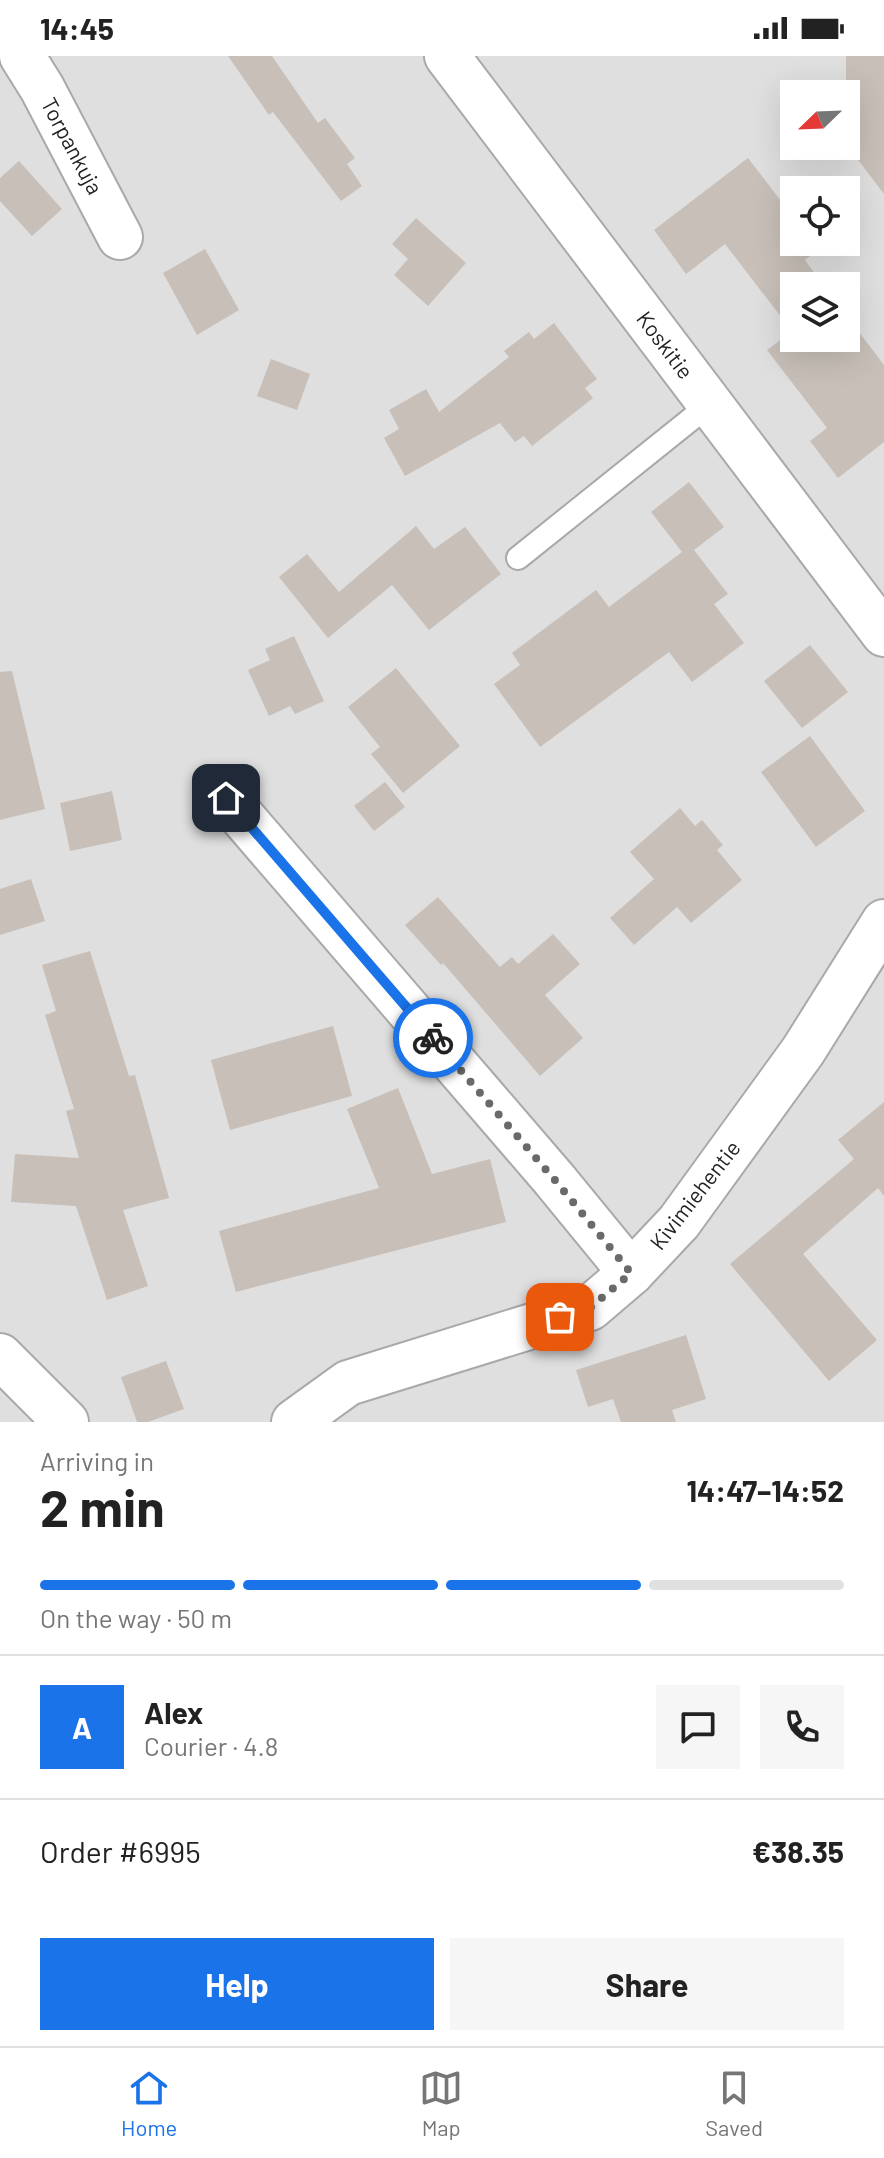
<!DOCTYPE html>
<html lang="en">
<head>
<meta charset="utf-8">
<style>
	body { margin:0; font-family:Barlow,sans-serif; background:#f6f6f6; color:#222; height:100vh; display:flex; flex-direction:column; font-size:30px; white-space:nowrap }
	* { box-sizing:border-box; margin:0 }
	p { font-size:26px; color:#767676 }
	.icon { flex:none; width:44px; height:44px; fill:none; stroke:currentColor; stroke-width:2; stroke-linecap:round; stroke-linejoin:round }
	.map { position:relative; height:1366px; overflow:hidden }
	.sheet { display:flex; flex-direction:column; background:#fff; flex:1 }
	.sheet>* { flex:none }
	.needle { width:52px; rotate:247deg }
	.buttons { position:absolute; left:780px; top:24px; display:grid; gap:16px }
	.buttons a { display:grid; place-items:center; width:80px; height:80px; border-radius:0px; background:#fff; box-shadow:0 8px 32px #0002; font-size:40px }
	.pin { position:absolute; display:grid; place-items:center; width:68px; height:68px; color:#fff; margin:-34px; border-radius:16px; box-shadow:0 4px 12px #0006 }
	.courier { position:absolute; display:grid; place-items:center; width:80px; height:80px; margin:-40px; border:6px solid #1a73e8; border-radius:50%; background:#fff; color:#222; box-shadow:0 2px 10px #0007 }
	.summary em { font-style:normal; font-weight:700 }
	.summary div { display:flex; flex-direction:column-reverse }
	.summary { display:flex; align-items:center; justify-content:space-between; height:136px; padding:0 40px }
	h1 { font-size:52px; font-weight:700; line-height:60px }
	.bar { display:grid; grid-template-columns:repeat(4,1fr); gap:12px 8px; align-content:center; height:96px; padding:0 40px }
	.bar i { height:10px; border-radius:6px; background:#e0e0e0 }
	.bar .active { background:#1a73e8 }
	.bar p { grid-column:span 4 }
	.line { display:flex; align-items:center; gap:20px; padding:0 40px; border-top:2px solid #e0e0e0 }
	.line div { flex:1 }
	.round { display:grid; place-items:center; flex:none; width:84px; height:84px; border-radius:0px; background:#f6f6f6 }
	.action { display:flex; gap:16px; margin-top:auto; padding:16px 40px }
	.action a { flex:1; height:92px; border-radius:0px; background:#1a73e8; color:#fff; font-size:32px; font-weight:700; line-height:92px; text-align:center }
	.action a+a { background:#f6f6f6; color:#222 }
	.status { display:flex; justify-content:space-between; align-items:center; height:56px; padding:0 40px; background:#fff; direction:ltr }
	.status svg { height:22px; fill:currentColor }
	.tab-bar { display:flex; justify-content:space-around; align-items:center; height:112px; border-top:2px solid #e0e0e0; background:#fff; font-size:22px; color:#767676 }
	.tab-bar a { display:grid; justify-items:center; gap:4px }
	.tab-bar .active { color:#1a73e8 }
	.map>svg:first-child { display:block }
</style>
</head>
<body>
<div class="status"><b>14:45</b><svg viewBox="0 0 49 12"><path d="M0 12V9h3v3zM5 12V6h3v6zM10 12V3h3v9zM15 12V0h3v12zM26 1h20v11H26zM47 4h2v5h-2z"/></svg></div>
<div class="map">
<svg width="884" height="1366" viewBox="0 0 884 1366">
	<rect width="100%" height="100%" fill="#f2efe9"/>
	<path fill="#e0dfdf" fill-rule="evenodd" d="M0,0H884V1366H0ZM794,38H846V90H794ZM794,134H846V186H794ZM794,230H846V282H794Z"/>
	<g fill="#c7bfb8">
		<path d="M228,0H272L318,67L325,62L355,102L347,108L362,130L341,145L273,56L269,59Z"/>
		<path d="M846,0H884V138L846,88Z"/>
		<path d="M748,102L794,162V186H828L805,204L824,230H794V282H846V259L884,309V386L838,422L810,385L827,372L767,294L792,275L725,188L686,218L654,174Z"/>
		<path d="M19,105L62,153L32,180L0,145V122Z"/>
		<path d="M416,162L466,207L428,250L394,219L408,203L392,188Z"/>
		<path d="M205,193L239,254L197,279L163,217Z"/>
		<path d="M554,267L597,323L585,332L593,342L532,390L524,380L515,386L500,367L405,420L384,382L399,373L389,354L426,333L439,356L509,301L504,295L529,276L534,283Z"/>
		<path d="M271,303L310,318L297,354L257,340Z"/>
		<path d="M689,426L724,471L694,494L728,538L714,548L744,587L692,626L669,596L540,691L494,628L520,609L512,597L596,534L609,551L682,496L651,456Z"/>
		<path d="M416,470L434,493L465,471L501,518L429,574L392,529L328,582L279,521L307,498L339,536Z"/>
		<path d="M294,580L324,645L295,658L290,650L269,660L248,614L270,604L265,593Z"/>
		<path d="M810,589L848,636L802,672L764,625Z"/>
		<path d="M396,612L460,690L403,737L371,698L380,691L348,651Z"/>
		<path d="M12,615L45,753L0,764V616Z"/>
		<path d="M810,680L865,755L816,791L761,716Z"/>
		<path d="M385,726L405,751L374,775L354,750Z"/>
		<path d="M112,735L122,784L70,795L60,747Z"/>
		<path d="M680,752L695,770L702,764L723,789L717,794L742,824L691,867L677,851L634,889L610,862L654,823L630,796Z"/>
		<path d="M31,823L45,865L0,879V833Z"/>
		<path d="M438,841L500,911L512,901L518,908L553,878L580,908L545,939L583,982L540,1020L443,907L441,909L405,869Z"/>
		<path d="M90,895L129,1020L135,1019L169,1142L123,1154L148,1230L107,1244L76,1150L11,1146L15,1098L79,1102L66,1055L74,1053L45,959L56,955L42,909Z"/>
		<path d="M333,970L352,1040L230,1074L211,1004Z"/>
		<path d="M398,1032L432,1118L490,1103L506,1166L236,1236L219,1175L379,1132L347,1053Z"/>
		<path d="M884,1046V1140L878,1132L803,1198L877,1284L829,1325L730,1208L854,1103L838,1084Z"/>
		<path d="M686,1279L706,1343L672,1354L676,1366H621L613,1343L588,1351L576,1314Z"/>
		<path d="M166,1305L184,1353L148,1366H137L121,1321Z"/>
	</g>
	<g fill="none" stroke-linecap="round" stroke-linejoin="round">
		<defs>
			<path id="lane" d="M518,502L710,348"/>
			<g id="street">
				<path d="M22,0L42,32L120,181"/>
				<path d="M447,0L884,578"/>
				<path d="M226,742L554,1123L631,1217"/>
				<path d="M0,1300L66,1366"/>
				<path d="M294,1366L348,1327L590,1252L631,1217L679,1166L803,995L884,866"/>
			</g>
		</defs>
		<use href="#lane" stroke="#a9a9a9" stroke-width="26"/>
		<use href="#street" stroke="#a9a9a9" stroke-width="48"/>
		<use href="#lane" stroke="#fff" stroke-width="22"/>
		<use href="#street" stroke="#fff" stroke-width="44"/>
	</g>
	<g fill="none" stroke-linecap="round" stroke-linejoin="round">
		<path stroke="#6b6a68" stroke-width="8" stroke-dasharray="0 14.4" d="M433,982L554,1123L631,1217L590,1252L560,1261"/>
		<path stroke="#1a73e8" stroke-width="10" d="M226,742L433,982"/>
	</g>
	<g text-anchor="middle" stroke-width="7" stroke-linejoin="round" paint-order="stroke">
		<g font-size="22" fill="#222" stroke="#fff">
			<text transform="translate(72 90) rotate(62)" y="8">Torpankuja</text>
			<text transform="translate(665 289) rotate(53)" y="8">Koskitie</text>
			<text transform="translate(695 1139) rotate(-52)" y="8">Kivimiehentie</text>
		</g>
	</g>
</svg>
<div class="buttons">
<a><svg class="needle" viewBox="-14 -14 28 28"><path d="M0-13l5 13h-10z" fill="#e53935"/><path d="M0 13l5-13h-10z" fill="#767676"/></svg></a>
<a><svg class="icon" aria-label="locate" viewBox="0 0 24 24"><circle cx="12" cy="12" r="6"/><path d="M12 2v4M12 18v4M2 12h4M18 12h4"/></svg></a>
<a><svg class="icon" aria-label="layers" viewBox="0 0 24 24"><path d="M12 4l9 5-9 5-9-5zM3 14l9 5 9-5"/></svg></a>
</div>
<div class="pin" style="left:560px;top:1261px;background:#ea580c"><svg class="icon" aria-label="bag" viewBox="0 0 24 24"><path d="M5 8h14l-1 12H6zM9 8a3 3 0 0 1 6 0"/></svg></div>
<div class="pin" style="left:226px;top:742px;background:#1f2937"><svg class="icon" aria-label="home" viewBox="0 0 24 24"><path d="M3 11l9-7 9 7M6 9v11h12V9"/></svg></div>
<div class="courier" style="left:433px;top:982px"><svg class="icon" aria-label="bike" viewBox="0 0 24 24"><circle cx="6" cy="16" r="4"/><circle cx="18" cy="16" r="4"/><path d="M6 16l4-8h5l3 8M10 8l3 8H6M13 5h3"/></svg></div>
</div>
<section class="sheet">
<div class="summary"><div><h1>2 min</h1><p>Arriving in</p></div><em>14:47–14:52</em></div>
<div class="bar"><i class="active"></i><i class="active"></i><i class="active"></i><i></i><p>On the way · 50 m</p></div>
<div class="line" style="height:144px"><b class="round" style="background:#1a73e8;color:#fff">A</b><div><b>Alex</b><p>Courier · 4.8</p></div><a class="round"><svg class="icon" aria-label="chat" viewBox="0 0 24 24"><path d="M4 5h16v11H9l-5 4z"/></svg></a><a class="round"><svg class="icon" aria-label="phone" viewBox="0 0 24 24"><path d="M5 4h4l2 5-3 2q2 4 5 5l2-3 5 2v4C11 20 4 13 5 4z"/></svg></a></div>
<div class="line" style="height:104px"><div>Order #6995</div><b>€38.35</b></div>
<div class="action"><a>Help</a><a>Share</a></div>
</section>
<nav class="tab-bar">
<a class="active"><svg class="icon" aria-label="home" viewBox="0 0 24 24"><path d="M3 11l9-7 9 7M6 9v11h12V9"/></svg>Home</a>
<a><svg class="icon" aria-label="map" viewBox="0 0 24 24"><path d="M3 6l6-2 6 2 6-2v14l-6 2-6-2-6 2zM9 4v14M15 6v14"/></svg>Map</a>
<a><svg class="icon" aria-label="saved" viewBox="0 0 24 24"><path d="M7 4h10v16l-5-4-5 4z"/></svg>Saved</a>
</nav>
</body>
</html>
